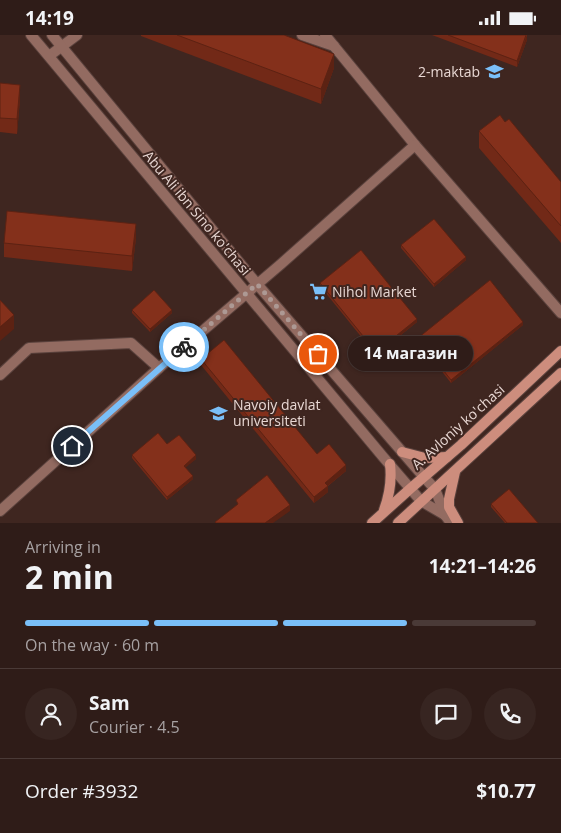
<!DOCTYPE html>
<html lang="en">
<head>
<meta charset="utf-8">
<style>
	body { margin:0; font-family:"Open Sans",sans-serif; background:#372521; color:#f1f3f6; height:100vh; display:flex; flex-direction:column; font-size:19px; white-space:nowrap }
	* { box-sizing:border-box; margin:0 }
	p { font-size:16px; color:#a7a1a2 }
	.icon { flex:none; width:28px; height:28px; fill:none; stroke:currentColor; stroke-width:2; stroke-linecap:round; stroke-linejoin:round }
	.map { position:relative; height:488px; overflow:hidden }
	.panel { display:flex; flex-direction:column; background:#2f1c18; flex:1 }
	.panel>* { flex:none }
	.pin { position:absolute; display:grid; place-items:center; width:42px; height:42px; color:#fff; margin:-21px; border:2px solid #fff; border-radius:50%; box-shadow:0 1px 5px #0007 }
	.courier { position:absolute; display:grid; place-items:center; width:50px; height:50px; margin:-25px; border:4px solid #7abff8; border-radius:50%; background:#fff; color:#222; box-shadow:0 1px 6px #0007 }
	.bubble { position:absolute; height:35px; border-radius:18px; background:#2f1c18; box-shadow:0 1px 4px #0004,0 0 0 1px #4a3a37; font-size:16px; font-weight:700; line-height:35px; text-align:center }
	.summary em { font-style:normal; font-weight:700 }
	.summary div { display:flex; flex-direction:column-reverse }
	.summary { display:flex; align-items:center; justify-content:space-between; height:85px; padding:0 25px }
	h1 { font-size:32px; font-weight:700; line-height:38px }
	.bar { display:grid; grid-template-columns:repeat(4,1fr); gap:8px 5px; align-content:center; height:60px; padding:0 25px }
	.bar i { height:6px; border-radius:4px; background:#4a3a37 }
	.bar .selected { background:#7abff8 }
	.bar p { grid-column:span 4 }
	.line { display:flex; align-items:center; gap:12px; padding:0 25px; border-top:1px solid #4a3a37 }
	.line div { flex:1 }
	.round { display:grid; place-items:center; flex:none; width:52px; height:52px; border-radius:26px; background:#372521 }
	.status { display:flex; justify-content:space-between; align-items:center; height:35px; padding:0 25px; background:#2f1c18; direction:ltr }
	.status svg { height:14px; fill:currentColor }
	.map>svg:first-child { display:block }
</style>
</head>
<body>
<div class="status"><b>14:19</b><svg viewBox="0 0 49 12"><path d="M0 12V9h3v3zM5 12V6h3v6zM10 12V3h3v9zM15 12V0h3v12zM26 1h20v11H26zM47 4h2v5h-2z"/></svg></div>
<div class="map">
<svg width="561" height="488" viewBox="0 0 561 488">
	<rect width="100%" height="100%" fill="#3f2620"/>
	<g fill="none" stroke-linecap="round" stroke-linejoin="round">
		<defs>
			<g id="minor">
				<path d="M302,0L334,11"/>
				<path d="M325,0L415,110L561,278"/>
				<path d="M49,21L77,0"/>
				<path d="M0,340L29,313L131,308L159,333"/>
				<path d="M0,476L159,333L281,229L415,110"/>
				<path d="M445,480L451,488"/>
			</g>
			<g id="tertiary">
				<path d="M31,0L384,423L421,466L445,480"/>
				<path d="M52,0L257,249L423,441L435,454L445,480"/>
			</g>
			<g id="secondary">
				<path d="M402,417L425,423L447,422"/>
				<path d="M455,437L449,464V472L458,488"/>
				<path d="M384,475C390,459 392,446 390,429"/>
				<path d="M372,488L411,453L461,410L561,316"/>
				<path d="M398,488L561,338"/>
			</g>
		</defs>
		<use href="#minor" stroke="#5a423d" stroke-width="12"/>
		<use href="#tertiary" stroke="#5a423d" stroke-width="12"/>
		<use href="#secondary" stroke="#5a423d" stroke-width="12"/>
		<use href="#minor" stroke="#936b61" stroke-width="10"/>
		<use href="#tertiary" stroke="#936b61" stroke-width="10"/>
		<use href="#secondary" stroke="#cd8d7d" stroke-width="10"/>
	</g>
	<g fill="#722917">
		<path d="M141,0H284L334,33L321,69L141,1Z"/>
		<path d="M432,0H527V5L517,32Z"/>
		<path d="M0,48L20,64L17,99L0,97Z"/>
		<path d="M505,87L561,147V208L479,113V96Z"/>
		<path d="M136,203L132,236L4,222V208Z"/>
		<path d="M401,210L466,225L434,252L401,213Z"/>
		<path d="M320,248L417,287L376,320L320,251Z"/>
		<path d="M132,275L172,278L150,297L132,278Z"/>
		<path d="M523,290L451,348L418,306V303Z"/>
		<path d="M201,324L317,419L346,436L328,451V457L314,468L201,330Z"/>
		<path d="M167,409L196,424L185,432L193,444L167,465L132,423V420Z"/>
		<path d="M491,469L538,488H505L491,472Z"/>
	</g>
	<g fill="#5c2213">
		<path d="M527,0V5L517,32V26Z"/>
		<path d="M334,19V33L321,69V54Z"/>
		<path d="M20,50V64L17,99V84Z"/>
		<path d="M136,189V203L132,236V221Z"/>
		<path d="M466,222V225L434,252V249Z"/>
		<path d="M172,275V278L150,297V294Z"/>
		<path d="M14,280V294L0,306V292Z"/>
		<path d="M417,284V287L376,320V317Z"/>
		<path d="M523,287V290L451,348V345Z"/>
		<path d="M196,420V424L184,434V431Z"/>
		<path d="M346,430V436L325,453V448Z"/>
		<path d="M193,441V444L167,465V462Z"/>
		<path d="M328,451V457L314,468V462Z"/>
		<path d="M290,470V476L273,488H265Z"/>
	</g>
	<g fill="#84301b" stroke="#5c2213">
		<path d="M177,0H284L334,19L321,54Z"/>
		<path d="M448,0H526L517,26Z"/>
		<path d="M0,48L20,50L17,84L0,83Z"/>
		<path d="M500,80L505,87L509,84L561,147V191L479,96Z"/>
		<path d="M7,176L136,189L132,221L4,208Z"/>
		<path d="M434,184L466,222L434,249L401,210Z"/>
		<path d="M361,215L417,284L376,317L320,248Z"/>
		<path d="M490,245L523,287L451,345L418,303Z"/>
		<path d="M154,255L172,275L150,294L132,275Z"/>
		<path d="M0,265L14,280L0,292Z"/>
		<path d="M224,305L317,419L329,409L346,430L325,448L328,451L314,462L201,324Z"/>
		<path d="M158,398L167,409L179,400L196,420L184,431L193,441L167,462L132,420Z"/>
		<path d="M267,440L290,470L265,488H216L215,487L238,469L236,465Z"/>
		<path d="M509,454L538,488H507L491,469Z"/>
	</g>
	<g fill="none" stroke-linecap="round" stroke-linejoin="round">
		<path stroke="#ad9994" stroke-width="5" stroke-dasharray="0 9" d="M184,312L257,249L318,319"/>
		<path stroke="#7abff8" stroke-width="6" d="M72,411L184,312"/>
	</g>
	<defs>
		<symbol id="school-bare" viewBox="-9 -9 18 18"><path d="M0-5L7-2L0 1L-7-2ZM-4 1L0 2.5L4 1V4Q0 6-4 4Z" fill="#7abff8" stroke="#3f2620" stroke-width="2.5" paint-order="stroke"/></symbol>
		<symbol id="supermarket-bare" viewBox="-9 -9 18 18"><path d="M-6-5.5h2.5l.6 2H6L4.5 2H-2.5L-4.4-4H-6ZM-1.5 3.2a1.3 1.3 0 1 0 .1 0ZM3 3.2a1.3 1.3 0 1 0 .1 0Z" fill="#7abff8" stroke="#3f2620" stroke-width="2.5" paint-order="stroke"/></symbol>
		<symbol id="university-bare" viewBox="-9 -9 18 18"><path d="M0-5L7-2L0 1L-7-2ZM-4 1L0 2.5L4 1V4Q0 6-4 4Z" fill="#7abff8" stroke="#3f2620" stroke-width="2.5" paint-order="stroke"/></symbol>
	</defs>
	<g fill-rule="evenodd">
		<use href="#school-bare" x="482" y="24" width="25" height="25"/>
		<use href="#supermarket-bare" x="306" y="244" width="25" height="25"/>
		<use href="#university-bare" x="206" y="366" width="25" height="25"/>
	</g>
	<g text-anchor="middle" stroke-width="4" stroke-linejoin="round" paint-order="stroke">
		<g font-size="14" fill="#e8d7d3" stroke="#3f2620" text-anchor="start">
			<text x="480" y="42" text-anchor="end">2-maktab</text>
			<text x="332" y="262">Nihol Market</text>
			<text x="233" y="375">Navoiy davlat<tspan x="233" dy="16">universiteti</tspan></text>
		</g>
		<g font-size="14" fill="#e8d7d3" stroke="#3f2620">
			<text transform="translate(197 178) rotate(50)" y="5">Abu Ali ibn Sino ko'chasi</text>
			<text transform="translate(458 392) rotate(-42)" y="5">A. Avloniy ko'chasi</text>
		</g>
	</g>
</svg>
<div class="pin" style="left:318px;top:319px;background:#ea580c"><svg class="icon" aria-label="bag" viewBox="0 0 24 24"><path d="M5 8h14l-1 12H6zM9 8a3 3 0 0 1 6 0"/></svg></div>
<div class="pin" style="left:72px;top:411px;background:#1f2937"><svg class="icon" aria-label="home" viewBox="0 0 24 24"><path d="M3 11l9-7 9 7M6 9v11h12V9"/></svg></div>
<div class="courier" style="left:184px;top:312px"><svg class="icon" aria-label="bike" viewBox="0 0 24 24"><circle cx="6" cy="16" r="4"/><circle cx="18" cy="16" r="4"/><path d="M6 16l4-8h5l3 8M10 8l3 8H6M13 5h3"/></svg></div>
<div class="bubble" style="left:348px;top:301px;width:125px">14 магазин</div>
</div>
<section class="panel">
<div class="summary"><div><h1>2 min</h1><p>Arriving in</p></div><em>14:21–14:26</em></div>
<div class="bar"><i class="selected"></i><i class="selected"></i><i class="selected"></i><i></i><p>On the way · 60 m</p></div>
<div class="line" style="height:90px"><a class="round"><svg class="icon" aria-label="person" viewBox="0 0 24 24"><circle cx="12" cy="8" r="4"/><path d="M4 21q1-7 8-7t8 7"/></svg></a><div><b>Sam</b><p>Courier · 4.5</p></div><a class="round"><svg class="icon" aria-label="chat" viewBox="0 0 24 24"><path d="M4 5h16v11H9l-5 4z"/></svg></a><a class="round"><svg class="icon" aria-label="phone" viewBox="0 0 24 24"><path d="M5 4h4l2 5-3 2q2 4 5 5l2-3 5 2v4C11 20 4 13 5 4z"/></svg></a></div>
<div class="line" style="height:65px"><div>Order #3932</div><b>$10.77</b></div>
</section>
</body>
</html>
